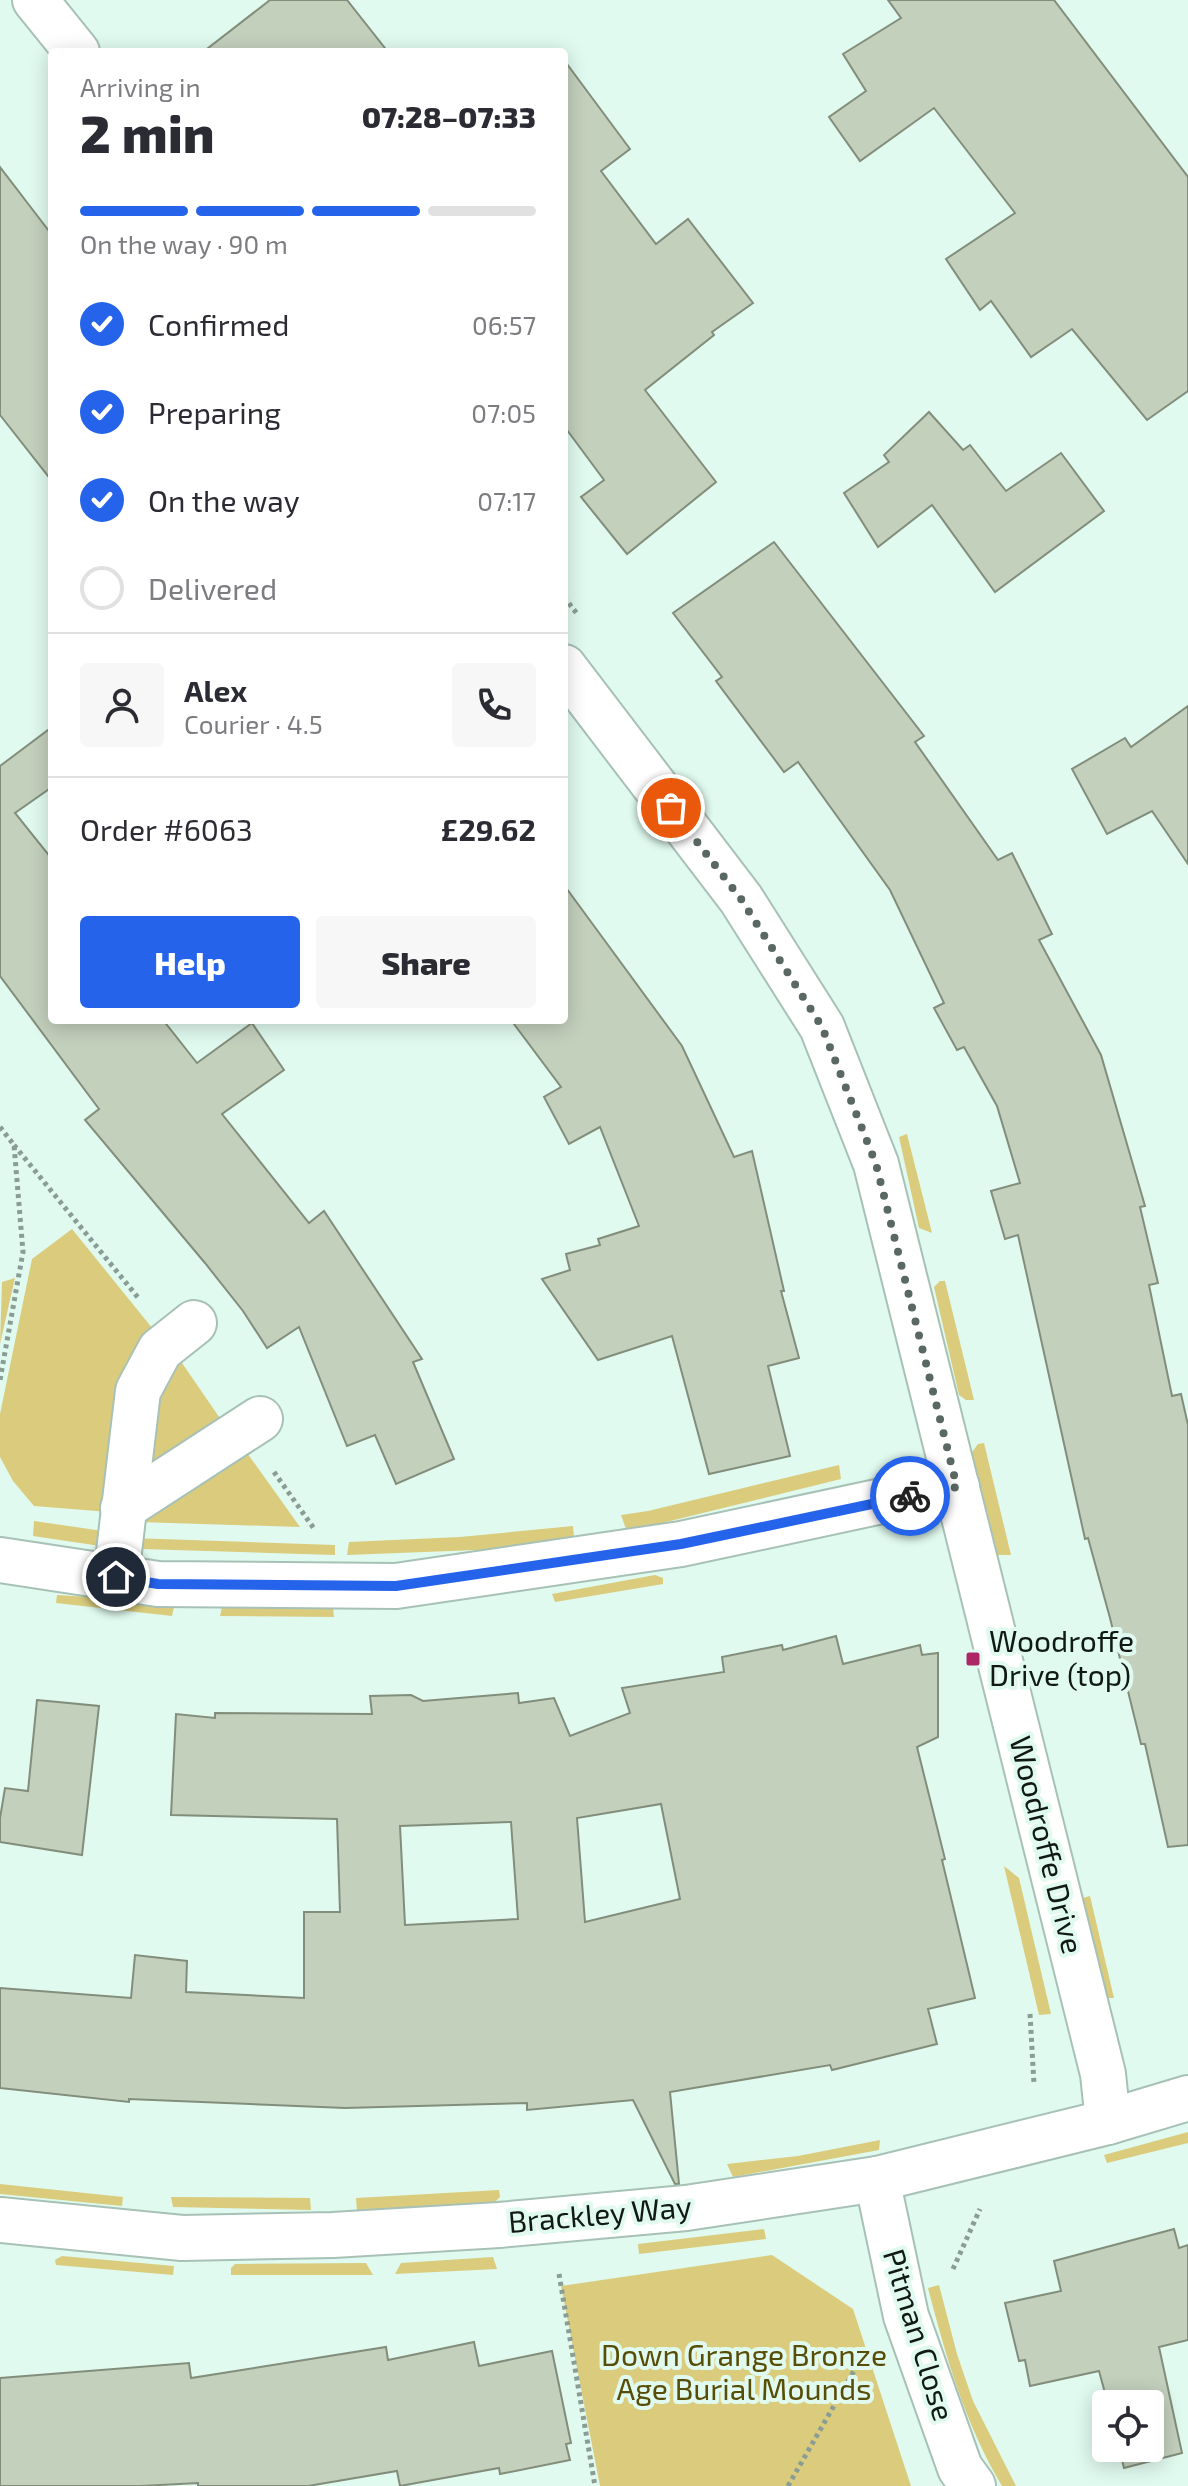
<!DOCTYPE html>
<html lang="en">
<head>
<meta charset="utf-8">
<style>
	body { margin:0; font-family:"Exo 2",sans-serif; background:#f7f7f7; color:#2b2b33; height:100vh; display:flex; flex-direction:column; font-size:30px; white-space:nowrap }
	* { box-sizing:border-box; margin:0 }
	p { font-size:26px; color:#7c7c81 }
	.icon { flex:none; width:44px; height:44px; fill:none; stroke:currentColor; stroke-width:2; stroke-linecap:round; stroke-linejoin:round }
	.map { position:relative; flex:1; overflow:hidden }
	.side { position:absolute; left:48px; top:48px; width:520px; height:976px; display:flex; flex-direction:column; background:#fff; border-radius:8px; box-shadow:0 4px 20px #0003 }
	.side>* { flex:none }
	.fabs { position:absolute; left:1092px; top:2390px; display:grid; gap:16px }
	.fabs a { display:grid; place-items:center; width:72px; height:72px; border-radius:8px; background:#fff; box-shadow:0 4px 20px #0003; font-size:40px }
	.pin { position:absolute; display:grid; place-items:center; width:68px; height:68px; color:#fff; margin:-34px; border:4px solid #fff; border-radius:50%; box-shadow:0 2px 8px #0007 }
	.courier { position:absolute; display:grid; place-items:center; width:80px; height:80px; margin:-40px; border:6px solid #2563eb; border-radius:50%; background:#fff; color:#222; box-shadow:0 2px 10px #0007 }
	.headline em { font-style:normal; font-weight:800 }
	.headline div { display:flex; flex-direction:column-reverse }
	.headline { display:flex; align-items:center; justify-content:space-between; height:136px; padding:0 32px }
	h1 { font-size:52px; font-weight:800; line-height:60px }
	.bar { display:grid; grid-template-columns:repeat(4,1fr); gap:12px 8px; align-content:center; height:96px; padding:0 32px }
	.bar i { height:10px; border-radius:6px; background:#e1e1e2 }
	.bar .active { background:#2563eb }
	.bar p { grid-column:span 4 }
	.line { display:flex; align-items:center; gap:20px; padding:0 32px; border-top:2px solid #e1e1e2 }
	.line div { flex:1 }
	.round { display:grid; place-items:center; flex:none; width:84px; height:84px; border-radius:8px; background:#f7f7f7 }
	ol { padding:0 32px; list-style:none }
	li { display:flex; align-items:center; gap:24px; height:88px }
	li p { margin-inline-start:auto }
	li .icon { padding:8px; border-radius:50%; background:#2563eb; color:#fff; stroke-width:4 }
	li:last-child { color:#7c7c81 }
	li i { width:44px; height:44px; border:4px solid #e1e1e2; border-radius:50% }
	.button { display:flex; gap:16px; margin-top:auto; padding:16px 32px }
	.button a { flex:1; height:92px; border-radius:8px; background:#2563eb; color:#fff; font-size:32px; font-weight:800; line-height:92px; text-align:center }
	.button a+a { background:#f7f7f7; color:#2b2b33 }
	.map>svg:first-child { display:block }
</style>
</head>
<body>
<div class="map">
<svg width="1188" height="2486" viewBox="0 0 1188 2486">
	<rect width="100%" height="100%" fill="#e0faef"/>
	<g fill="#dacc7c">
		<path d="M907,1134L932,1233L919,1228L899,1137Z"/>
		<path d="M72,1229L157,1334L109,1512L34,1506L13,1481L0,1457V1414L32,1259Z"/>
		<path d="M15,1278L0,1344L2,1282Z"/>
		<path d="M940,1281H945L974,1400H966L959,1395L934,1287Z"/>
		<path d="M171,1347L226,1427L140,1486L151,1372Z"/>
		<path d="M240,1443L300,1527L139,1522Z"/>
		<path d="M984,1443L1011,1555H998L972,1452L978,1444Z"/>
		<path d="M839,1465L841,1479L650,1526L626,1529L621,1515L648,1511Z"/>
		<path d="M34,1521L110,1532L107,1547L33,1536Z"/>
		<path d="M573,1526L574,1539L502,1549L347,1555L349,1542L460,1537Z"/>
		<path d="M131,1538L335,1545V1555L141,1549Z"/>
		<path d="M655,1575L663,1578V1584L555,1602L552,1594Z"/>
		<path d="M57,1595L167,1602L174,1607L172,1616L56,1603Z"/>
		<path d="M226,1602L327,1605L333,1608L334,1617L220,1616L222,1607Z"/>
		<path d="M1004,1866L1019,1878L1051,2014L1039,2015Z"/>
		<path d="M1090,1896L1114,1998H1100L1079,1899Z"/>
		<path d="M1188,2132V2143L1107,2163L1104,2155Z"/>
		<path d="M880,2140L879,2150L733,2177L727,2164L798,2156Z"/>
		<path d="M0,2184L123,2197L122,2206L0,2194Z"/>
		<path d="M499,2190L500,2197L493,2204L357,2211L356,2198Z"/>
		<path d="M171,2197L310,2198L311,2210L173,2207Z"/>
		<path d="M764,2229L766,2239L639,2254L638,2244Z"/>
		<path d="M772,2255L853,2309L911,2486H600L561,2286Z"/>
		<path d="M62,2256L174,2266L173,2275L56,2265L55,2260Z"/>
		<path d="M493,2257L497,2269L395,2274L401,2263Z"/>
		<path d="M366,2263L373,2275H231V2268L235,2264Z"/>
		<path d="M939,2285L957,2354L973,2401L1016,2486H1002C965,2424 946,2357 928,2288Z"/>
	</g>
	<g fill="#c3d0bc" stroke="#828e7b" stroke-width="2" fill-rule="evenodd">
		<path d="M270,0H347L388,52H203Z"/>
		<path d="M888,0H1054L1188,177V391L1147,420L1072,329L1031,357L991,301L980,310L946,259L1015,213L934,108L860,161L829,117L866,91L843,54L901,18Z"/>
		<path d="M564,60L630,149L601,171L656,244L688,219L753,303L712,332L714,335L645,390L716,482L627,554L581,497L604,480L564,426Z"/>
		<path d="M0,167L52,235V481L0,415Z"/>
		<path d="M929,412L963,450L970,445L1006,491L1061,453L1104,511L995,592L932,505L878,547L844,493L889,462L884,455Z"/>
		<path d="M774,542L924,736L915,742L998,860L1012,853L1052,934L1039,940L1101,1055L1145,1206L1140,1207L1158,1283L1149,1285L1172,1396L1181,1394L1188,1425V1845L1168,1847L1145,1744H1141L1110,1618L1088,1538L1085,1539L1018,1235L1005,1239L991,1191L1020,1183L997,1106L964,1047L957,1050L934,1008L944,1003L890,890L798,762L784,772L716,681L722,677L673,613Z"/>
		<path d="M1188,706V864L1152,811L1107,834L1072,769L1125,738L1131,747Z"/>
		<path d="M52,727V787L15,813L52,859V1020H163L197,1063L252,1023L284,1070L222,1114L309,1223L324,1211L422,1359L413,1362L454,1459L396,1484L375,1435L347,1446L299,1327L267,1348L243,1311L205,1263L85,1120L99,1109L0,976V766Z"/>
		<path d="M564,885L682,1046L734,1157L752,1151L784,1291H781L799,1358L768,1366L790,1456L709,1474L672,1336L598,1360L542,1279L570,1270L566,1254L600,1245L598,1239L639,1226L600,1127L569,1144L544,1097L561,1087L511,1020H564Z"/>
		<path d="M836,1636L843,1664L920,1645L922,1655L938,1653V1737L917,1747L945,1859L942,1860L975,1998L928,2009L937,2044L832,2070L830,2065L670,2092L679,2184H675L633,2100L527,2110V2103L345,2108L129,2099V2102L0,2088V1988L131,1998L135,1955L187,1961L186,1992L304,1998V1912H340L337,1819L171,1815L176,1714L215,1718V1713L372,1714L370,1696L411,1695L423,1701L518,1693L519,1703L554,1698L570,1736L630,1713L622,1688L724,1672L722,1657L782,1645L783,1650ZM661,1804L680,1899L585,1922L577,1818ZM511,1822L518,1919L405,1925L400,1826Z"/>
		<path d="M37,1700L99,1706L82,1855L0,1842V1818L5,1788L28,1791Z"/>
		<path d="M1174,2229L1179,2248L1188,2245V2340L1159,2347L1182,2453L1124,2468L1119,2448H1150V2404H1108L1099,2371L1030,2386L1025,2360L1019,2361L1005,2303L1061,2291L1054,2261Z"/>
		<path d="M474,2342L479,2366L552,2351L571,2443L566,2444L570,2460L500,2474L499,2468L400,2486L397,2471L308,2486H198V2483L141,2486H0V2378L189,2363L191,2378L386,2347L388,2360Z"/>
	</g>
	<g fill="none" stroke-linecap="round" stroke-linejoin="round">
		<defs>
			<g id="minor">
				<path d="M35,0L77,52"/>
				<path d="M564,667L741,899L822,1027L876,1164L1103,2074L1108,2122"/>
				<path d="M123,1508L260,1419"/>
				<path d="M0,1560L158,1584L396,1586L681,1544L933,1490L957,1487"/>
				<path d="M116,1577L138,1391L160,1350L194,1323"/>
				<path d="M877,2179L906,2316L960,2468L973,2486"/>
				<path d="M0,2220L182,2238L333,2235L499,2225L686,2208L877,2179L1108,2122L1188,2098"/>
			</g>
		</defs>
		<use href="#minor" stroke="#a8c1b6" stroke-width="48"/>
		<g stroke="#8a9d95" stroke-width="5" stroke-dasharray="4 4" stroke-linecap="butt">
			<path d="M564,597L578,615"/>
			<path d="M0,1127L14,1145L23,1252L0,1380"/>
			<path d="M14,1145L140,1300"/>
			<path d="M274,1472L315,1530"/>
			<path d="M1030,2014L1034,2084"/>
			<path d="M953,2269L980,2209"/>
			<path d="M559,2274L595,2486"/>
			<path d="M788,2486L863,2355"/>
		</g>
		<use href="#minor" stroke="#fff" stroke-width="44"/>
	</g>
	<g fill="none" stroke-linecap="round" stroke-linejoin="round">
		<path stroke="#596861" stroke-width="8" stroke-dasharray="0 14.4" d="M671,808L741,899L822,1027L876,1164L957,1487L910,1496"/>
		<path stroke="#2563eb" stroke-width="10" d="M116,1577L158,1584L396,1586L681,1544L910,1496"/>
	</g>
	<rect fill="#af2667" stroke="#e0faef" stroke-width="3" x="965" y="1651" width="16" height="16" rx="4"/>
	<g text-anchor="middle" stroke-width="8" stroke-linejoin="round" paint-order="stroke">
		<g font-size="30" fill="#101915" stroke="#e0faef" text-anchor="start">
			<text x="989" y="1652">Woodroffe<tspan x="989" dy="34">Drive (top)</tspan></text>
		</g>
		<g font-size="30" fill="#101915" stroke="#e0faef">
			<text transform="translate(1046 1845) rotate(76)" y="10">Woodroffe Drive</text>
			<text transform="translate(600 2215) rotate(-5)" y="10">Brackley Way</text>
			<text transform="translate(918 2335) rotate(73)" y="10">Pitman Close</text>
		</g>
		<g font-size="30" fill="#584d06" stroke="#e0faef">
			<text x="744" y="2366">Down Grange Bronze<tspan x="744" dy="34">Age Burial Mounds</tspan></text>
		</g>
	</g>
</svg>
<div class="fabs">
<a><svg class="icon" aria-label="locate" viewBox="0 0 24 24"><circle cx="12" cy="12" r="6"/><path d="M12 2v4M12 18v4M2 12h4M18 12h4"/></svg></a>
</div>
<div class="pin" style="left:671px;top:808px;background:#ea580c"><svg class="icon" aria-label="bag" viewBox="0 0 24 24"><path d="M5 8h14l-1 12H6zM9 8a3 3 0 0 1 6 0"/></svg></div>
<div class="pin" style="left:116px;top:1577px;background:#1f2937"><svg class="icon" aria-label="home" viewBox="0 0 24 24"><path d="M3 11l9-7 9 7M6 9v11h12V9"/></svg></div>
<div class="courier" style="left:910px;top:1496px"><svg class="icon" aria-label="bike" viewBox="0 0 24 24"><circle cx="6" cy="16" r="4"/><circle cx="18" cy="16" r="4"/><path d="M6 16l4-8h5l3 8M10 8l3 8H6M13 5h3"/></svg></div>
<section class="side">
<div class="headline"><div><h1>2 min</h1><p>Arriving in</p></div><em>07:28–07:33</em></div>
<div class="bar"><i class="active"></i><i class="active"></i><i class="active"></i><i></i><p>On the way · 90 m</p></div>
<ol>
<li><svg class="icon" aria-label="check" viewBox="0 0 24 24"><path d="M5 12l5 5 9-10"/></svg>Confirmed<p>06:57</p></li>
<li><svg class="icon" aria-label="check" viewBox="0 0 24 24"><path d="M5 12l5 5 9-10"/></svg>Preparing<p>07:05</p></li>
<li><svg class="icon" aria-label="check" viewBox="0 0 24 24"><path d="M5 12l5 5 9-10"/></svg>On the way<p>07:17</p></li>
<li><i></i>Delivered</li>
</ol>
<div class="line" style="height:144px"><a class="round"><svg class="icon" aria-label="person" viewBox="0 0 24 24"><circle cx="12" cy="8" r="4"/><path d="M4 21q1-7 8-7t8 7"/></svg></a><div><b>Alex</b><p>Courier · 4.5</p></div><a class="round"><svg class="icon" aria-label="phone" viewBox="0 0 24 24"><path d="M5 4h4l2 5-3 2q2 4 5 5l2-3 5 2v4C11 20 4 13 5 4z"/></svg></a></div>
<div class="line" style="height:104px"><div>Order #6063</div><b>£29.62</b></div>
<div class="button"><a>Help</a><a>Share</a></div>
</section>
</div>
</body>
</html>
